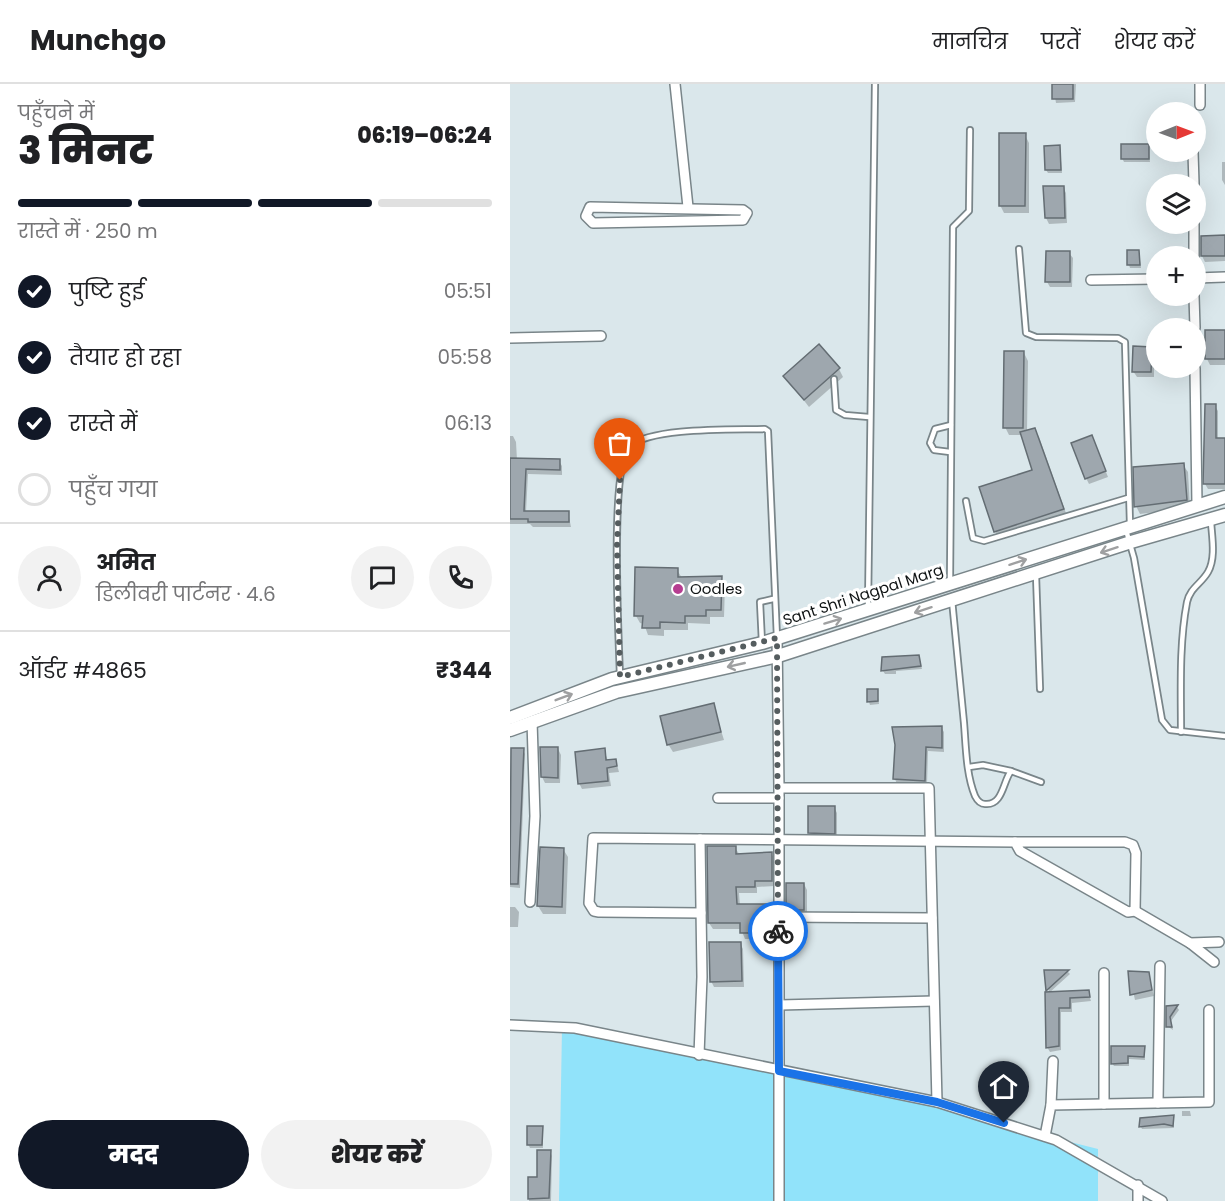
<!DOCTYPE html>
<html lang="hi">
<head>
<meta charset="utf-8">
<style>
	body { margin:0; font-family:Poppins,"Noto Sans Devanagari",sans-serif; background:#f2f2f2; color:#202124; height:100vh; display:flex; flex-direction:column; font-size:22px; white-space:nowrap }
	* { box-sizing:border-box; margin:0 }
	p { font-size:20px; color:#757577 }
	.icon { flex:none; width:33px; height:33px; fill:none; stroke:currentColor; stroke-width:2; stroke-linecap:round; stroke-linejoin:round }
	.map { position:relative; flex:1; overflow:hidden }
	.sheet { display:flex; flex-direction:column; background:#fff; width:510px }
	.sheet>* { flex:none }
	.needle { width:39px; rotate:89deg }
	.tools { position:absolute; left:636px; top:18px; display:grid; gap:12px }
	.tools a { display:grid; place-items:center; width:60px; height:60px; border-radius:50%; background:#fff; box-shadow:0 6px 24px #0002; font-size:30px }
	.pin { position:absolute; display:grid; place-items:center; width:51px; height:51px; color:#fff; margin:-62px -26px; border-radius:50% 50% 50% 0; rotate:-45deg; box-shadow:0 0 6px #0007 }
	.pin .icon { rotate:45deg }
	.courier { position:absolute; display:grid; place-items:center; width:60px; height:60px; margin:-30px; border:4px solid #1a73e8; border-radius:50%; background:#fff; color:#222; box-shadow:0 2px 8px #0007 }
	.headline em { font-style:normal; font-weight:800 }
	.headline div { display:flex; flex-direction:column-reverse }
	.headline { display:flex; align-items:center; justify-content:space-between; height:102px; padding:0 18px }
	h1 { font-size:39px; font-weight:800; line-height:45px }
	.bar { display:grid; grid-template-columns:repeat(4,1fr); gap:9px 6px; align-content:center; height:72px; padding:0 18px }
	.bar i { height:8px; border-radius:4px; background:#e0e0e0 }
	.bar .current { background:#111827 }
	.bar p { grid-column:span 4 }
	.line { display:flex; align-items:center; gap:15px; padding:0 18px; border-top:2px solid #e0e0e0 }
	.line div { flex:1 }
	.round { display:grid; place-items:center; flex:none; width:63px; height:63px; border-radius:32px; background:#f2f2f2 }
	ol { padding:0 18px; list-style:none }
	li { display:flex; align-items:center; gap:18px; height:66px }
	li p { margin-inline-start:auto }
	li .icon { padding:6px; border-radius:50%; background:#111827; color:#fff; stroke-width:4 }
	li:last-child { color:#757577 }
	li i { width:33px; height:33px; border:3px solid #e0e0e0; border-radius:50% }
	.cta { display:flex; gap:12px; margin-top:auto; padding:12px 18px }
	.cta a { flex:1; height:69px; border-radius:36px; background:#111827; color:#fff; font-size:24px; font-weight:800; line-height:69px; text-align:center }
	.cta a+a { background:#f2f2f2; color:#202124 }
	header { display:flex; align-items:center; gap:36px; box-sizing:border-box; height:84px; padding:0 30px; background:#fff; border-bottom:2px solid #e0e0e0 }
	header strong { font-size:28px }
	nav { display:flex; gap:33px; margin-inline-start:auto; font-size:21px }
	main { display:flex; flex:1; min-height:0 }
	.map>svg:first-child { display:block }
</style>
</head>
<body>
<header>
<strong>Munchgo</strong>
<nav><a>मानचित्र</a><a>परतें</a><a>शेयर करें</a></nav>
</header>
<main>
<section class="sheet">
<div class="headline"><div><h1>3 मिनट</h1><p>पहुँचने में</p></div><em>06:19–06:24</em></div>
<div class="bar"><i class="current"></i><i class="current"></i><i class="current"></i><i></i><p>रास्ते में · 250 m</p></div>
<ol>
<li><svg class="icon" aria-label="check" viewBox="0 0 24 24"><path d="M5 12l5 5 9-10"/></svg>पुष्टि हुई<p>05:51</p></li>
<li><svg class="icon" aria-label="check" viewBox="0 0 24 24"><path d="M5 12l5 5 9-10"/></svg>तैयार हो रहा<p>05:58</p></li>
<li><svg class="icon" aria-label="check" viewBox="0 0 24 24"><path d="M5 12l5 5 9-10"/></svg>रास्ते में<p>06:13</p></li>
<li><i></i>पहुँच गया</li>
</ol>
<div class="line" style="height:108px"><a class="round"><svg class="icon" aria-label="person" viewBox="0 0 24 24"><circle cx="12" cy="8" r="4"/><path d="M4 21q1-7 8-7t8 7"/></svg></a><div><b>अमित</b><p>डिलीवरी पार्टनर · 4.6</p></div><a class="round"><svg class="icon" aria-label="chat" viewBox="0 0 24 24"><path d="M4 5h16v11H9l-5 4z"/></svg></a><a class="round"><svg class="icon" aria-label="phone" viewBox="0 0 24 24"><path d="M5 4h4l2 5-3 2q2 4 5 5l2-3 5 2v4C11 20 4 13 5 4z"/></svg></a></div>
<div class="line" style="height:78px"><div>ऑर्डर #4865</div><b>₹344</b></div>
<div class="cta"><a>मदद</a><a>शेयर करें</a></div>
</section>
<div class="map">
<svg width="715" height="1117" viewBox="0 0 715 1117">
	<rect width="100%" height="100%" fill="#dae7eb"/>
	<path fill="#91e3fa" d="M52,944L415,1021L588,1065V1117H49Z"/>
	<g fill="#0003">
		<path d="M543,0H566L565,18L546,19Z"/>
		<path d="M515,51L519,59V129H494L490,121Z"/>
		<path d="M638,62L640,78H614L612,74Z"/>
		<path d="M550,63L552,89H538L536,86Z"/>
		<path d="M712,78H715V101L712,96Z"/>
		<path d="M553,103L556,109L557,139L539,140L536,134Z"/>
		<path d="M643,123H646V139L644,136Z"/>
		<path d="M715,153V177L695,178L692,172V154Z"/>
		<path d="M629,168L631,184H620L619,181Z"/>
		<path d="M559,169L563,174L562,203H540L537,198Z"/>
		<path d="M696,248H715V281H700L697,275Z"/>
		<path d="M641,264L644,270V293H627L623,287Z"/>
		<path d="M514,269L518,277L517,348L524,345L529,353L557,432L489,455L485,447L524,387L513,351H499L495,343Z"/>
		<path d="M329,285L333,293L299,323L275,292Z"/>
		<path d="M705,322L708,327V355H715V405H698L695,400L694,356Z"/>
		<path d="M0,352H3L6,358L7,376L49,377L52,382V391L18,390L16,428H58L61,443H23L20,440H0Z"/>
		<path d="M584,358L598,393L579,400L576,394Z"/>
		<path d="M673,381L678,388L680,424L630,430L626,422Z"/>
		<path d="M167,486L172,494H211L215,501L214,533H200V540L178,539V546H154V552L138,551L134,540L130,539L126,532Z"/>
		<path d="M409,573L412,585L386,587V590H375L373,587L374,575Z"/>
		<path d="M367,606L369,620L360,621L359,618Z"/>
		<path d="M203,621L214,656L163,668L158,660Z"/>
		<path d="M431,643L434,648V668L418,667L417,701L387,700L385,695L387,661Z"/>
		<path d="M2,665L13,666L15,670L10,804L0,803Z"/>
		<path d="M48,665L51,671L50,699H35L32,693Z"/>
		<path d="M94,666L98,677H106L109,688L99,689L101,702L72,705L69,699Z"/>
		<path d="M324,723L327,729V755L303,754L300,749Z"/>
		<path d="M225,764L230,771L261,769L265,776V802L247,803V809H229L230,822L261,821L265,827V855H235L231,845H203L199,839Z"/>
		<path d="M53,765L58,773L56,830H33L28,822Z"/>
		<path d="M294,800L297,806V832L280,831L277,826Z"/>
		<path d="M0,823H5L9,828L8,843H0Z"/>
		<path d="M287,841L289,866H279L277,862Z"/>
		<path d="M230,859L233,865L234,903H204L201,897Z"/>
		<path d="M536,887L558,888L560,890L539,909L578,908L581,917L562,919V928H551V966L540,968L537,963L539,909Z"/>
		<path d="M619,889H638L644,912L625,916Z"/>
		<path d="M658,923H667L669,926L661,937L663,946L657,942Z"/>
		<path d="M634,964L635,976L619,975V982H604L602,979Z"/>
		<path d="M672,1027H680L681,1032H672Z"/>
		<path d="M663,1033L664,1044L632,1045L631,1043L630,1037Z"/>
		<path d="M32,1044L33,1064H20L18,1060Z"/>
		<path d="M40,1067L42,1072L41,1117H19V1094H29Z"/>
	</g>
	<g fill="#9ea7ae" stroke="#646d73" stroke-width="1.5">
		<rect x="542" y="0" width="21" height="15"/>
		<path d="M489,49H516L515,122H489Z"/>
		<rect x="611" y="60" width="28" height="15"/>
		<path d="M550,61L551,86H535L534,62Z"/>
		<path d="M533,102H554L555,134H535Z"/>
		<path d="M715,151V172H691V152Z"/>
		<path d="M617,166H629L630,181H617Z"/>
		<path d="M536,167H560V198H535Z"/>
		<rect x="695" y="246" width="20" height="29"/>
		<path d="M309,260L330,284L294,316L273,292Z"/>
		<path d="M623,262L642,263L641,288H622Z"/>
		<path d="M494,267H514L513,344H493Z"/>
		<path d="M695,320H706V354H715V400H693Z"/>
		<path d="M525,344L554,425L484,448L469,403L522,386L510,348Z"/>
		<path d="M582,351L596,387L575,395L561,359Z"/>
		<path d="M0,374L50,375V386L16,385L14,427H59V438H18V435H0Z"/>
		<path d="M674,379L677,416L624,423L623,383Z"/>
		<path d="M125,483L168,484V493L212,492L211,526H196V532H175V539L150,538V544H132L133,532H124Z"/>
		<path d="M409,571L411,582L371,587L372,573Z"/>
		<path d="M357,605H368V617L357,618Z"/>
		<path d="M204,619L211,648L157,661L150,632Z"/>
		<path d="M432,642V664L416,663L415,697L383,695L385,661L382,643Z"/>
		<path d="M30,663H48V694L31,693Z"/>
		<path d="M1,664H14L8,800H0Z"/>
		<path d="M95,664L96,676L106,675L107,682L97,684L98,697L68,700L65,668Z"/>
		<path d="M298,722H325V750L298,749Z"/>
		<path d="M197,762H226V770L262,768V797H245V803H226L227,820H262V849H230V839H198Z"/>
		<path d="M30,763L54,764L52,823L27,822Z"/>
		<rect x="276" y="799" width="18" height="27"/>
		<rect x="276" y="840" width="12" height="23"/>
		<path d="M199,858H231L232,897L200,898Z"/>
		<path d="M534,886H559L536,907Z"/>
		<path d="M618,887L639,888L642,906L620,911Z"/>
		<path d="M579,906L580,913L560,914V924H549V962L536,964L535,908Z"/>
		<path d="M668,921L660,933L662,943H656V922Z"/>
		<path d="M601,962H635L634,973L618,972V979L601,980Z"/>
		<path d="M664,1031L663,1042L654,1040L629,1043L630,1034Z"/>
		<path d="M17,1042H33L32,1061H17Z"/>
		<path d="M27,1066H41L39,1114L18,1115V1093H27Z"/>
	</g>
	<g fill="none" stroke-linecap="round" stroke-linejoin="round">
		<defs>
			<g id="service">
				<path d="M509,165L516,249L526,253L608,254L615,258L620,441"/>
				<path d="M324,295L326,326L335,331L359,333"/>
				<path d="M440,368L424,366L420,359L425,345L441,341"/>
				<path d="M456,417L463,454L474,457L618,414"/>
				<path d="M616,446L624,474L652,636L660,646L715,652"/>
				<path d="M526,491L530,605"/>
				<path d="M440,497L443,143L459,127L460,46"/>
				<path d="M442,516C446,557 450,598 454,639C456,663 456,690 465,712C467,716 470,720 475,720C493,722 493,697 501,687L531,698"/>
				<path d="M358,524L365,0"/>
				<path d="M252,559L250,518L263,515"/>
				<path d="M110,593C109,557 99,380 120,362C142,343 224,346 255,345L258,347L267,554"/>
				<path d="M671,648C671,605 669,560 677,518C680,504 691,500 698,488C706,474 702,453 701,438"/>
				<path d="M459,683L473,681L501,687"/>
			</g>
			<g id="minor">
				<path d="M165,0L178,123"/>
				<path d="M690,21V0"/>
				<path d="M683,68L684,100"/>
				<path d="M80,123L233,126L237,129L233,136L83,139L76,132Z"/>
				<path d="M684,140V172"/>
				<path d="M686,194L715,193"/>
				<path d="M581,196L646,195"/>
				<path d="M684,212L685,244"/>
				<path d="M0,254L91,252"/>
				<path d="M685,284L687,421"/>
				<path d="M267,554L269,704V1117"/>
				<path d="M269,704H419L427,1018"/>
				<path d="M208,714H269"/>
				<path d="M190,755L83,754L79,819L84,827L89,828L191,829"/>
				<path d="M505,758H615L623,761L626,769L625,827"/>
				<path d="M20,818L25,732L22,637"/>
				<path d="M268,833L422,834"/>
				<path d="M680,859L704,878"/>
				<path d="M594,889V1020"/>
				<path d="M270,921L424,917"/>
				<path d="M0,941L65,944L427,1018L546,1056L652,1117"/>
				<path d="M189,971L192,893L190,755L505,758L510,767L618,828L625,827L680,859L709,858"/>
				<path d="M648,1019L650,882"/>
				<path d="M541,1021L543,977"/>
				<path d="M535,1052L541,1021L699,1018V926"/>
				<path d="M628,1117V1101"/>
			</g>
			<g id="secondary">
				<path d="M0,634L102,595L252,559L715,413"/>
				<path d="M0,646L106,608L268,572L621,458L715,431"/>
			</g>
		</defs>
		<use href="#service" stroke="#798589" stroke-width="8"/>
		<use href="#minor" stroke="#798589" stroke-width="12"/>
		<use href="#secondary" stroke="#798589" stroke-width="15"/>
		<use href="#service" stroke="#fff" stroke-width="4.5"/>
		<use href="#minor" stroke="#fff" stroke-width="9"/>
		<use href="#secondary" stroke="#fff" stroke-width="12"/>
	</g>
	<defs><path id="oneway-shaft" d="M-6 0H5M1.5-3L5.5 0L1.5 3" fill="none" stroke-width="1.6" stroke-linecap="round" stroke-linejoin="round" transform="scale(1.5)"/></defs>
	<g stroke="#9fa0a1">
		<use href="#oneway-shaft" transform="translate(599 466) rotate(162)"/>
		<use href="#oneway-shaft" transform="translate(508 478) rotate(-18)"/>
		<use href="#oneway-shaft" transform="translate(413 526) rotate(162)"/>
		<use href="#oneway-shaft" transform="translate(323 537) rotate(-17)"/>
		<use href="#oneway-shaft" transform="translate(226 581) rotate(167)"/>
		<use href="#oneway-shaft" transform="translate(54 613) rotate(-21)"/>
	</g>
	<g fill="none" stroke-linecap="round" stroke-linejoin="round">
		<path stroke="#555d5f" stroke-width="6" stroke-dasharray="0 10.8" d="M110,396L107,461L110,593L267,554L268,847"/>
		<path stroke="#1a73e8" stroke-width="8" d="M268,847L269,987L427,1018L494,1039"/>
	</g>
	<circle fill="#b63d91" stroke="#fff" stroke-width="2" cx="168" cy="505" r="6"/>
	<g text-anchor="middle" stroke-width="6" stroke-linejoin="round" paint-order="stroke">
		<g font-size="15" fill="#0e1213" stroke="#fff" text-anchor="start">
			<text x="180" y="510">Oodles</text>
		</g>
		<g font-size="15" fill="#0e1213" stroke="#fff">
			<text transform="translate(353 511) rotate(-18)" y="5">Sant Shri Nagpal Marg</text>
		</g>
	</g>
</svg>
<div class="tools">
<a><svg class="needle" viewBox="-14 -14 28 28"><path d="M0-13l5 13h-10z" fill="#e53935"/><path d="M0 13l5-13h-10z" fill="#757577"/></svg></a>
<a><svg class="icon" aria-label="layers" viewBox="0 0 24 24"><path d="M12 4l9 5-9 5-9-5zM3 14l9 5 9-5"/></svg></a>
<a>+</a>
<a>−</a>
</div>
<div class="pin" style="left:110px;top:396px;background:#ea580c"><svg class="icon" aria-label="bag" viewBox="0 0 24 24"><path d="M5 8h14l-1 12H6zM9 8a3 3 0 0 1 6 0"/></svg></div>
<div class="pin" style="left:494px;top:1039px;background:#1f2937"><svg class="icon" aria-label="home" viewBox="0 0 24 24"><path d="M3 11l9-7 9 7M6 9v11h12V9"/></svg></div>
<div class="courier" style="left:268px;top:847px"><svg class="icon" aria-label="bike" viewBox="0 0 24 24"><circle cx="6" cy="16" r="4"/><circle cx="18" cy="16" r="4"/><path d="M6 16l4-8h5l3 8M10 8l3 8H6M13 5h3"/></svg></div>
</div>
</main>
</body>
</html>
